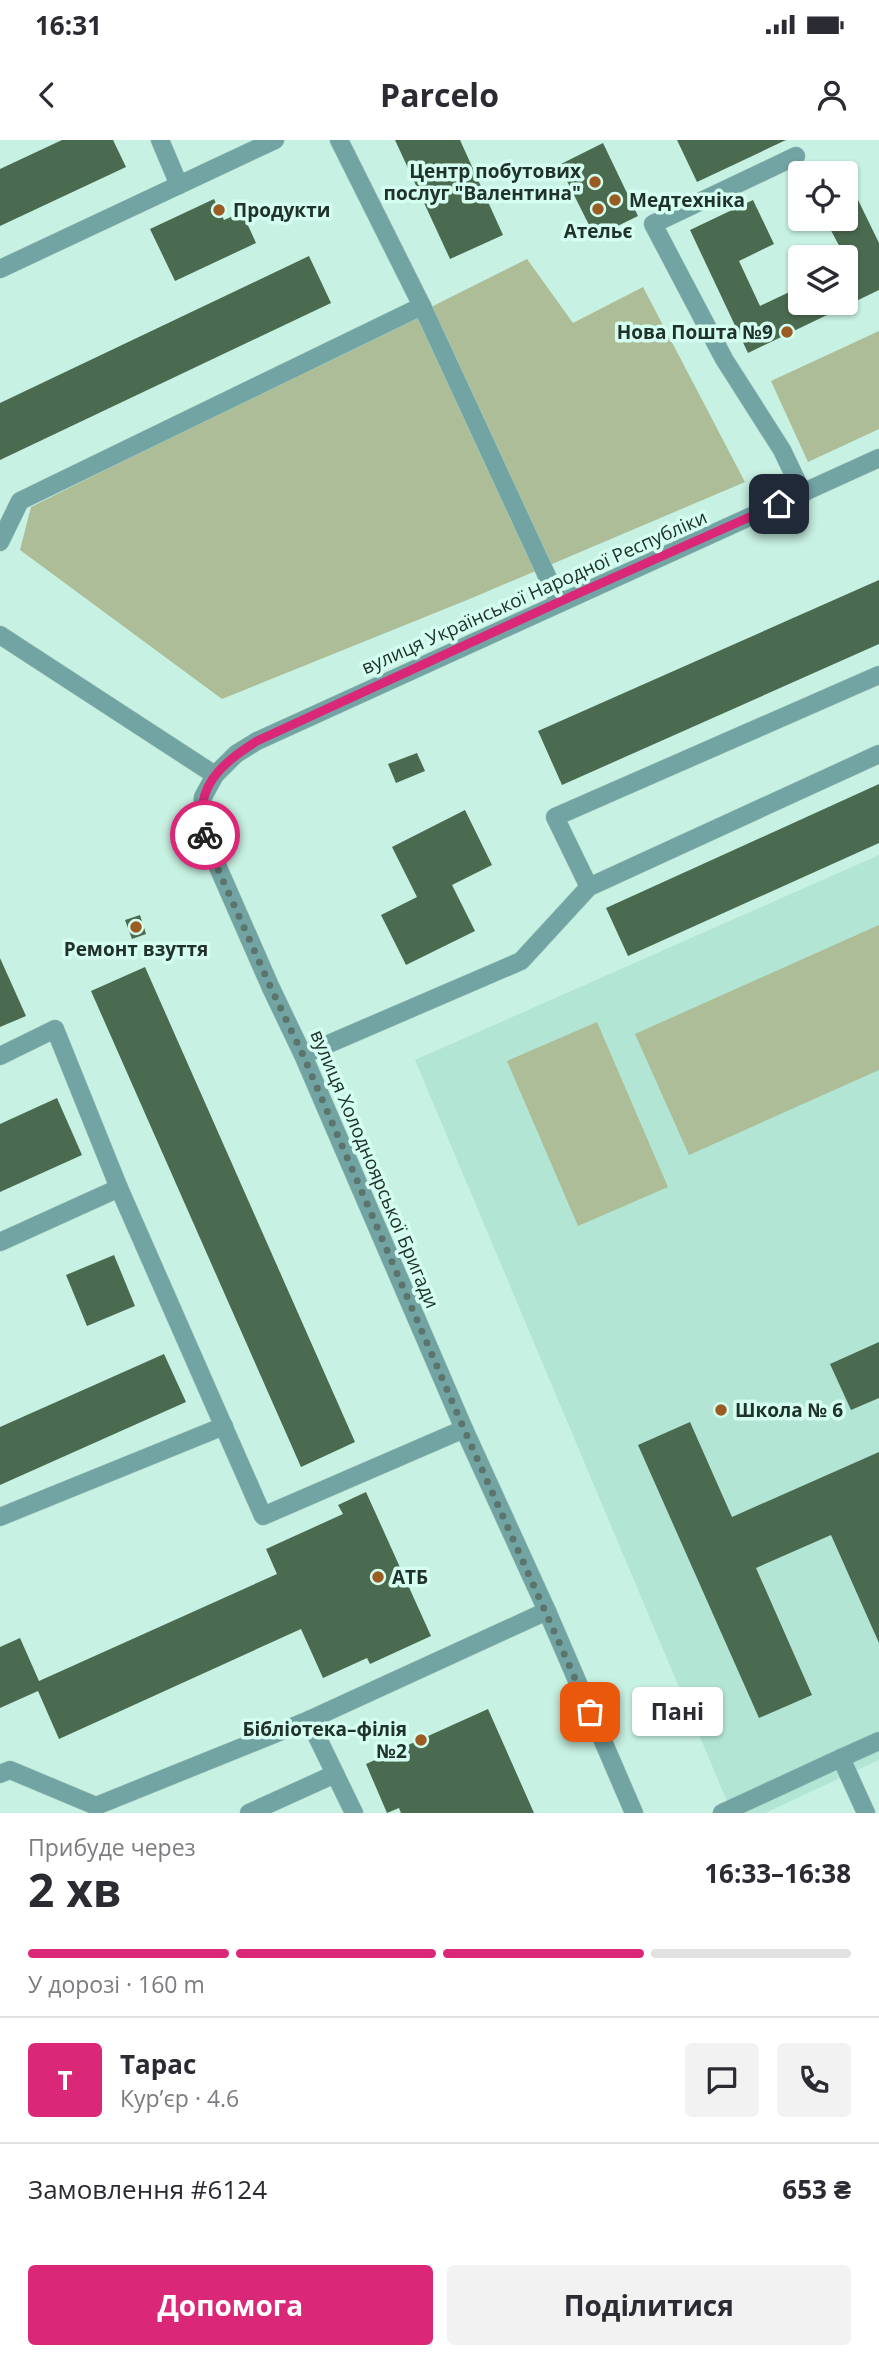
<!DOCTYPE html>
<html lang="uk">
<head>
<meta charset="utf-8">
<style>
	body { margin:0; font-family:"Open Sans",sans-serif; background:#f2f2f3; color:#2b2b33; height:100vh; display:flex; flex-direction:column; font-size:26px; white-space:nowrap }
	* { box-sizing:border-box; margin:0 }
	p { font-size:23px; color:#7c7c81 }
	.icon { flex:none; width:38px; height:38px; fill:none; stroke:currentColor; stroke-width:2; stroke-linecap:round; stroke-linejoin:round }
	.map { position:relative; height:1673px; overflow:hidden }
	.drawer { display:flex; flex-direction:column; background:#fff; flex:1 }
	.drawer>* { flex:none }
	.buttons { position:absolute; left:788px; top:21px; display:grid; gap:14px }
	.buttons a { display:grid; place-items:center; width:70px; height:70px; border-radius:7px; background:#fff; box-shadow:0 2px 5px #0004; font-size:35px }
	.pin { position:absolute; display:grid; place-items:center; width:60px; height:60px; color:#fff; margin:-30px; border-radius:14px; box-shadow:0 4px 10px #0006 }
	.courier { position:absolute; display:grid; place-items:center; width:70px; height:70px; margin:-35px; border:5px solid #db2777; border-radius:50%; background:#fff; color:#222; box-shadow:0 2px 9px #0007 }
	.bubble { position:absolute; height:49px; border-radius:7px; background:#fff; box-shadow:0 2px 5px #0004; font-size:23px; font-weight:700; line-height:49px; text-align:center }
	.overview em { font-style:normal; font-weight:700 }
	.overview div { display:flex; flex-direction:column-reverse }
	.overview { display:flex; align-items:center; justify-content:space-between; height:119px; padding:0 28px }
	h1 { font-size:46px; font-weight:700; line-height:52px }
	.bar { display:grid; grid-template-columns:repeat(4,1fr); gap:10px 7px; align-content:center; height:84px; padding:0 28px }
	.bar i { height:9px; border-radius:5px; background:#e1e1e2 }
	.bar .current { background:#db2777 }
	.bar p { grid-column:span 4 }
	.line { display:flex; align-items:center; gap:18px; padding:0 28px; border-top:2px solid #e1e1e2 }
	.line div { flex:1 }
	.round { display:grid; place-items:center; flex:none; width:74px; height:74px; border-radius:7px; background:#f2f2f3 }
	.cta { display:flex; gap:14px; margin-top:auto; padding:14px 28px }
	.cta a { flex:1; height:80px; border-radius:7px; background:#db2777; color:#fff; font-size:28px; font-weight:700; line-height:80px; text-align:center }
	.cta a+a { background:#f2f2f3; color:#2b2b33 }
	.status { display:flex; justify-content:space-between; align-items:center; height:49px; padding:0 35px; background:#fff; direction:ltr }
	.status svg { height:19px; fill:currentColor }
	header { display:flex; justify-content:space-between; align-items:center; height:91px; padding:0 28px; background:#fff; font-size:32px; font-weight:700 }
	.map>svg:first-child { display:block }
</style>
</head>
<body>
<div class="status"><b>16:31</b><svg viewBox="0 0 49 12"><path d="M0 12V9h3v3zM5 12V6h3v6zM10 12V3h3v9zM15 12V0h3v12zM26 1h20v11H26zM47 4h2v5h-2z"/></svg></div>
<header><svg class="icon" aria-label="back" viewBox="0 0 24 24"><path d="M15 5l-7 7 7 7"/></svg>Parcelo<svg class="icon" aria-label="person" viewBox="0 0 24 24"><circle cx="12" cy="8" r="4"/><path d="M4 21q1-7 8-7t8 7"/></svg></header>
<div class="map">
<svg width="879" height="1673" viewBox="0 0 879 1673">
	<rect width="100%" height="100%" fill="#c7f1e2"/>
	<path fill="#b2e5d4" d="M879,715V1620L765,1673H732L415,920Z"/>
	<g fill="#acbd97">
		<path d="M527,119L573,183L643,147L745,342L472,458L222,559L20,410L31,367Z"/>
		<path d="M879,191V289L808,322L771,241Z"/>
		<path d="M879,785V930L689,1015L635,894Z"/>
		<path d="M597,882L668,1047L578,1086L507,921Z"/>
	</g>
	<g fill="#4b6b50">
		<path d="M62,0H113L126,27L0,86V29Z"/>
		<path d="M395,0H460L503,95L450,119Z"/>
		<path d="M677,0H786L697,42Z"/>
		<path d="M603,3L638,76L595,97L559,25Z"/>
		<path d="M843,29L879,103V150L748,213L690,90L753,60L774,104L739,121L760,166L800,147V163H845L847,125L845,117L825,79H845V33H834Z"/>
		<path d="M214,59L224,80L242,72L256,103L175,141L150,89Z"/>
		<path d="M309,116L331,163L0,320V263Z"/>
		<path d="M879,440V504L562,645L538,591Z"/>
		<path d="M417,613L425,631L396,643L388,624Z"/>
		<path d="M879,644V703L628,816L606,768Z"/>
		<path d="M465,670L492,725L452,745L475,791L406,825L381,775L417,757L392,707Z"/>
		<path d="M140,775L146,794L132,799L125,780Z"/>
		<path d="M0,818L26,876L0,887Z"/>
		<path d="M145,827L355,1302L301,1327L91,851Z"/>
		<path d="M57,958L82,1015L0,1052V984Z"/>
		<path d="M114,1115L135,1166L87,1186L66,1135Z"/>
		<path d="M879,1202V1258L851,1270L830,1224Z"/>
		<path d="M164,1214L186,1262L0,1345V1287Z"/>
		<path d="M690,1282L732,1377L879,1312V1503L831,1395L756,1428L812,1555L759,1578L638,1305Z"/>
		<path d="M366,1352L431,1496L370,1524L367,1518L323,1538L301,1489L59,1599L38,1551L0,1568V1507L20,1498L39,1541L277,1434L266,1409L343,1374L338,1365Z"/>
		<path d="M488,1569L534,1673H401L399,1668L387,1673L366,1624Z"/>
	</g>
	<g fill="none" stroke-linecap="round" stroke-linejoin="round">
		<defs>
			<g id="minor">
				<path d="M160,0L179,45L275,0"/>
				<path d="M339,0L422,166L559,462"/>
				<path d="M796,16L653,84L724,219L782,310L803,354"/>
				<path d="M0,129L179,45"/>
				<path d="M0,402L20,361L422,166"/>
				<path d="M0,495L215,635"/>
				<path d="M589,747L555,677L879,535"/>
				<path d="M303,915L521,821L589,747L879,614"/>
				<path d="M0,916L55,889L119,1048L263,1376L464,1289"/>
				<path d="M0,1102L119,1048"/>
				<path d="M0,1377L224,1286"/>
				<path d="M841,1618L879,1601"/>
				<path d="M0,1634L10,1630L96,1666L309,1580"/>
				<path d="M249,1673L335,1634"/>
				<path d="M354,1673L309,1580L547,1471"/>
				<path d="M634,1673L547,1471L464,1289L303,915L271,848L210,709L201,678L203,657L215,635L236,614L257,601L879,318"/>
				<path d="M722,1673L841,1618L866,1673"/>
			</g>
		</defs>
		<use href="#minor" stroke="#a9cec1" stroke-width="19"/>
		<use href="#minor" stroke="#73a4a4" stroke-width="18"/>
	</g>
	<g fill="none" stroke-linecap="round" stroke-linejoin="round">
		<path stroke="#5b746c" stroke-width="7" stroke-dasharray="0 12.6" d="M205,695L209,709L271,848L303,915L464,1289L590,1572"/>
		<path stroke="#db2777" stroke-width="9" d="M205,695C192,649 221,623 257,601L559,462L779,364"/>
	</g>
	<g fill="#9b5c24" stroke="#d4feef" stroke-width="2.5">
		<circle cx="595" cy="42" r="7"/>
		<circle cx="615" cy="60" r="7"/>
		<circle cx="598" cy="69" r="7"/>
		<circle cx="219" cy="70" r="7"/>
		<circle cx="787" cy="192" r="7"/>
		<circle cx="136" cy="787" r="7"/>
		<circle cx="721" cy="1270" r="7"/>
		<circle cx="378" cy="1437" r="7"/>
		<circle cx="421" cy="1600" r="7"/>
	</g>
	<g text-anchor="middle" stroke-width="7" stroke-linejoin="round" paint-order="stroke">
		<g font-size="19" font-weight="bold" fill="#21312c" stroke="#d4feef" text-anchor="start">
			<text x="581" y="38" text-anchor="end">Центр побутових<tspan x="581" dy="22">послуг "Валентина"</tspan></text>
			<text x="629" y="67">Медтехніка</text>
			<text x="233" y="77">Продукти</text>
			<text x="598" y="98" text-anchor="middle">Ательє</text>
			<text x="773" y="199" text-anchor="end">Нова Пошта №9</text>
			<text x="136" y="816" text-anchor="middle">Ремонт взуття</text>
			<text x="735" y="1277">Школа № 6</text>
			<text x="392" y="1444">АТБ</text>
			<text x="407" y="1596" text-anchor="end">Бібліотека–філія<tspan x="407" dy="22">№2</tspan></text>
		</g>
		<g font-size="19" fill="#21312c" stroke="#d4feef">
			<text transform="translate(534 452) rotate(-24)" y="7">вулиця Української Народної Республіки</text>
			<text transform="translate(375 1029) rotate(67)" y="7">вулиця Холодноярської Бригади</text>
		</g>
	</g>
</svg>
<div class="buttons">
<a><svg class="icon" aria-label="locate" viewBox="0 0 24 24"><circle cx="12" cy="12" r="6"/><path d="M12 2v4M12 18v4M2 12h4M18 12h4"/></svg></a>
<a><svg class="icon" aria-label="layers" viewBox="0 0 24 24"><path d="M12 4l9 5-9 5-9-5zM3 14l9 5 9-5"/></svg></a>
</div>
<div class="pin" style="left:590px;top:1572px;background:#ea580c"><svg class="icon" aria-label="bag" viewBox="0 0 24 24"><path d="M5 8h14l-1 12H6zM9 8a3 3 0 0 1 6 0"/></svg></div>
<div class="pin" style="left:779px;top:364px;background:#1f2937"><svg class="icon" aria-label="home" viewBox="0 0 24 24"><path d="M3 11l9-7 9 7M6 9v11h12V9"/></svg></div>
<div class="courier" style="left:205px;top:695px"><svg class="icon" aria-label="bike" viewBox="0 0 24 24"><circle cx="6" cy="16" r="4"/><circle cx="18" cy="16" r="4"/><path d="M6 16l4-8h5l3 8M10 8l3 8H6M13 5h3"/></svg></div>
<div class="bubble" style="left:632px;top:1547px;width:91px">Пані</div>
</div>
<section class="drawer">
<div class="overview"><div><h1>2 хв</h1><p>Прибуде через</p></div><em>16:33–16:38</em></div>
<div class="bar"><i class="current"></i><i class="current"></i><i class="current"></i><i></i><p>У дорозі · 160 m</p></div>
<div class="line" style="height:126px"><b class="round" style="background:#db2777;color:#fff">Т</b><div><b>Тарас</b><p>Кур’єр · 4.6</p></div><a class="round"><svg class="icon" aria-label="chat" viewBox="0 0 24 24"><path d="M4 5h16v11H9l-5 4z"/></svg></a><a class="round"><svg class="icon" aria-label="phone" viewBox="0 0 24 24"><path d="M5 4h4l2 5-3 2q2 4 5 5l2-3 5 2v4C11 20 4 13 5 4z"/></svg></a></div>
<div class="line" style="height:91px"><div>Замовлення #6124</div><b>653 ₴</b></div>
<div class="cta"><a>Допомога</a><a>Поділитися</a></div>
</section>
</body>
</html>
